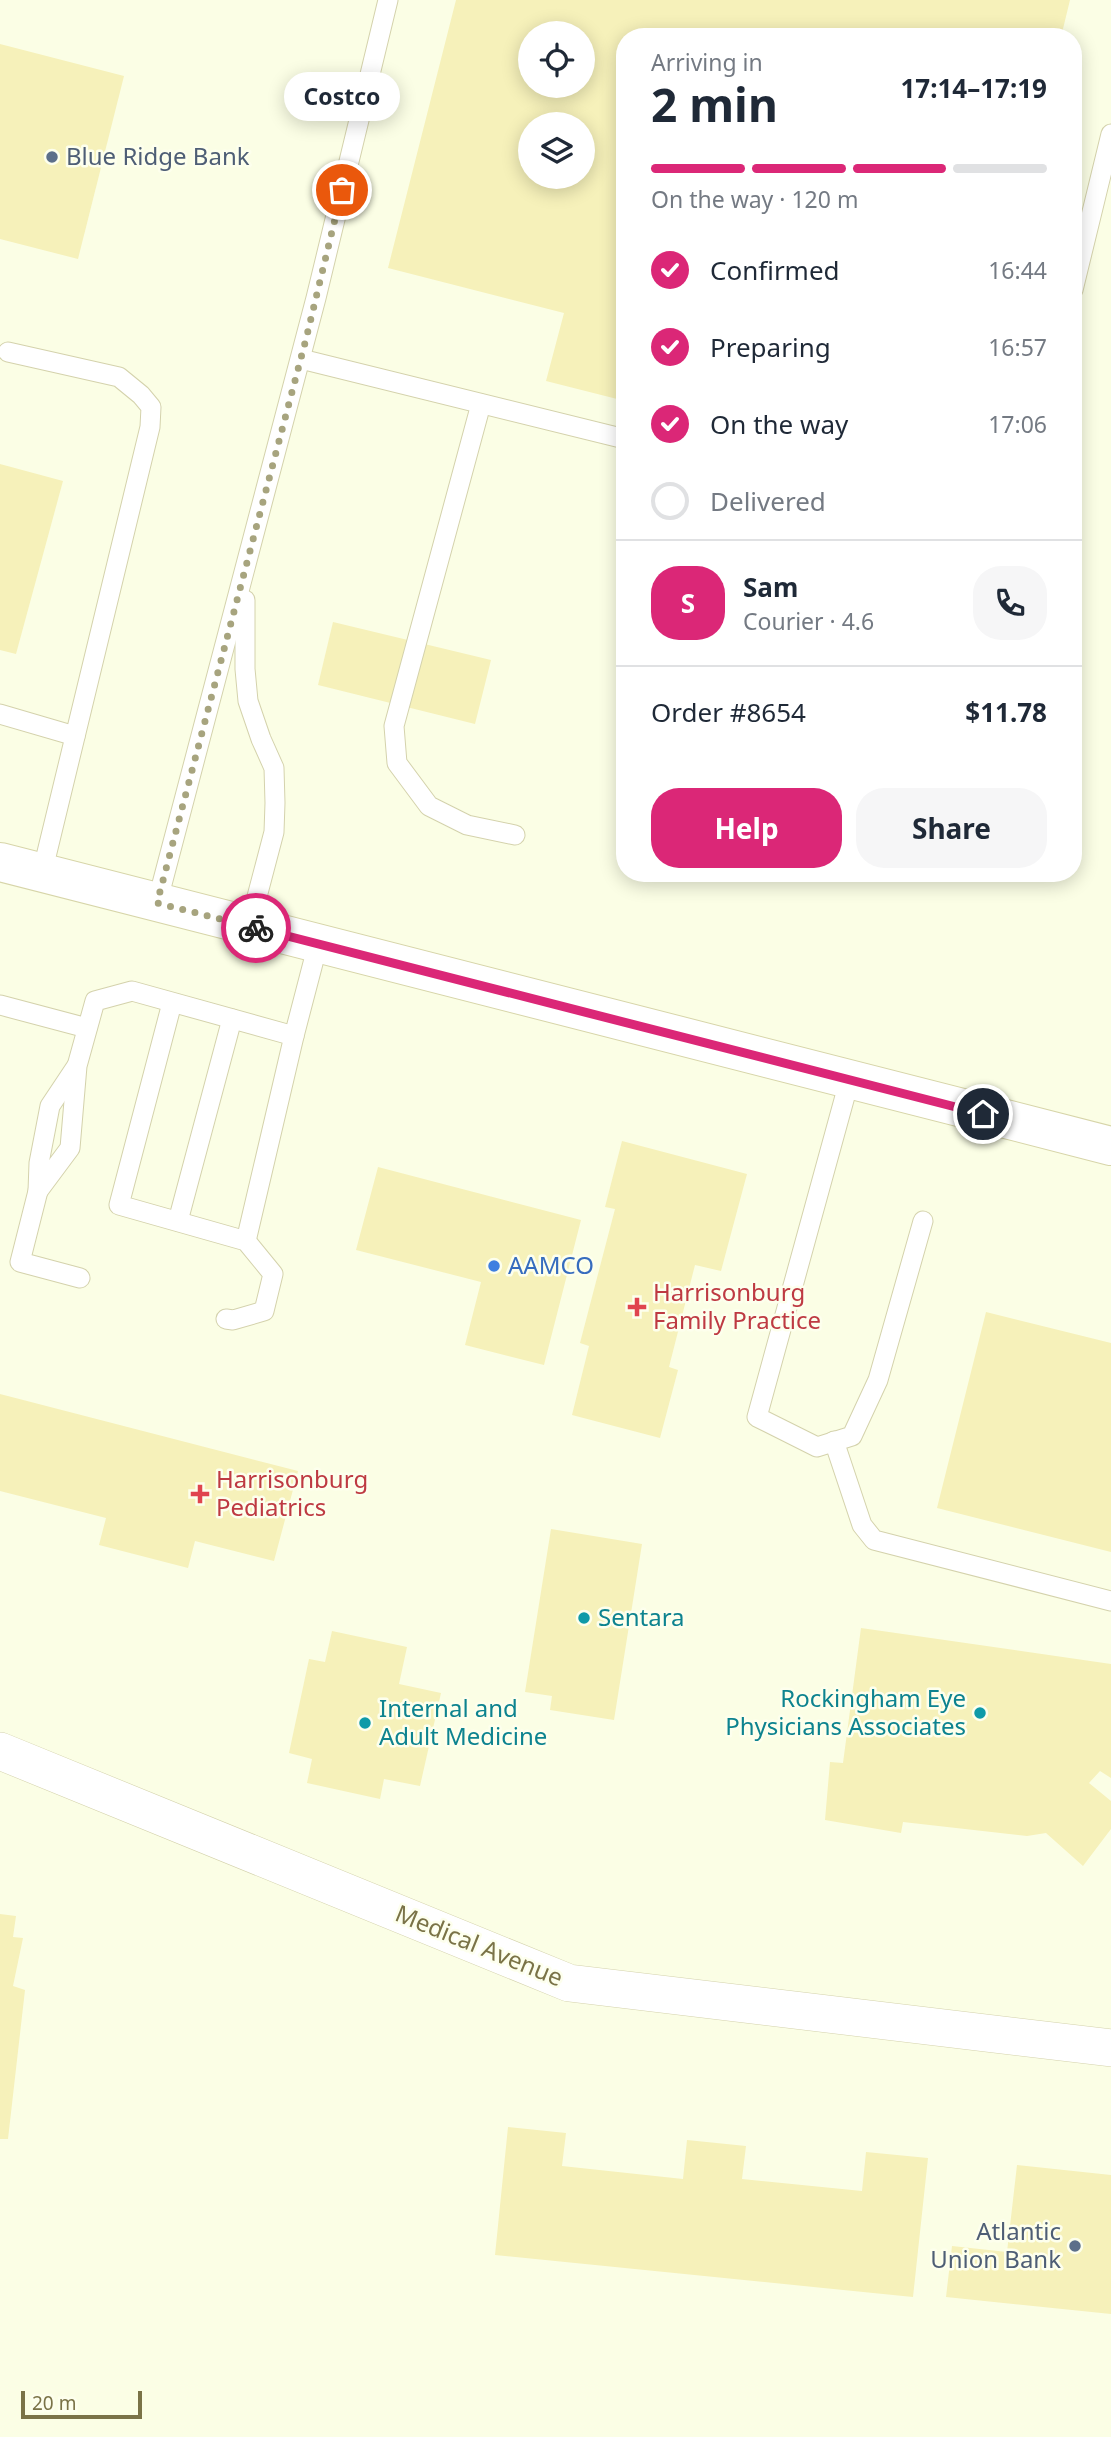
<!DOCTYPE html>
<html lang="en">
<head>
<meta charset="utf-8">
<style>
	body { margin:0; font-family:"Noto Sans",sans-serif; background:#f6f6f7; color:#1f2937; height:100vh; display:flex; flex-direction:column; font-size:26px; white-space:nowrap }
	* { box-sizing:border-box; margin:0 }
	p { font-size:23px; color:#747a83 }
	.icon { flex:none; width:38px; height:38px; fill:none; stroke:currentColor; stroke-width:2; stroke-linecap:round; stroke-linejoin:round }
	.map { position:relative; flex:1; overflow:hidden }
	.panel { position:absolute; left:616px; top:28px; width:466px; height:854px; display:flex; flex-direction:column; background:#fff; border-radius:28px; box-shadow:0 4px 18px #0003 }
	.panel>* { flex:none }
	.controls { position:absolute; left:518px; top:21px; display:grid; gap:14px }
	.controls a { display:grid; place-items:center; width:77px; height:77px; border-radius:50%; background:#fff; box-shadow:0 4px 18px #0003; font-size:35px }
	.scale { position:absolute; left:21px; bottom:18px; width:121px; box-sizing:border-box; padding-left:7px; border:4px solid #7a7347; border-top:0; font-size:19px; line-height:24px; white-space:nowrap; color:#7a7347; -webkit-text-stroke:5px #fdffed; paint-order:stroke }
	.pin { position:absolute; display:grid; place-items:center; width:60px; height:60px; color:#fff; margin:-30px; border:4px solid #fff; border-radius:50%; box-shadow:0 2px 7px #0007 }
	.courier { position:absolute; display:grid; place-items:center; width:70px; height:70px; margin:-35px; border:5px solid #db2777; border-radius:50%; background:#fff; color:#222; box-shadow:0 2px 9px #0007 }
	.bubble { position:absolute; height:49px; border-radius:24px; background:#fff; box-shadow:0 4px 18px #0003; font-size:23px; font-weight:700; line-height:49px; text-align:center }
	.headline em { font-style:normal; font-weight:700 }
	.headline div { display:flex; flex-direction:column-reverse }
	.headline { display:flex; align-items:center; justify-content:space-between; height:119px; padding:0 35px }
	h1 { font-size:46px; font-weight:700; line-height:52px }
	.bar { display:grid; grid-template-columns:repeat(4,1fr); gap:10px 7px; align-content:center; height:84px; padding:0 35px }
	.bar i { height:9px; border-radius:5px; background:#e0e1e3 }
	.bar .selected { background:#db2777 }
	.bar p { grid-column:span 4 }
	.line { display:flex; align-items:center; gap:18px; padding:0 35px; border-top:2px solid #e0e1e3 }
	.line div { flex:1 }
	.round { display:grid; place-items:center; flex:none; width:74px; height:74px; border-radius:28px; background:#f6f6f7 }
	ol { padding:0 35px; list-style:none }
	li { display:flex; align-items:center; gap:21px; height:77px }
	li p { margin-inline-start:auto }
	li .icon { padding:7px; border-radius:50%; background:#db2777; color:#fff; stroke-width:4 }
	li:last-child { color:#747a83 }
	li i { width:38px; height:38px; border:4px solid #e0e1e3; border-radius:50% }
	.primary-button { display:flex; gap:14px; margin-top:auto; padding:14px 35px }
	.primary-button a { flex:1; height:80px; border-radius:28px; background:#db2777; color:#fff; font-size:28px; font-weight:700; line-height:80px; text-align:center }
	.primary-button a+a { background:#f6f6f7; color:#1f2937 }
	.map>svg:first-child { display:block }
</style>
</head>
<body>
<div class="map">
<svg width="1111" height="2437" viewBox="0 0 1111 2437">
	<rect width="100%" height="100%" fill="#fbfee5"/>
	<g fill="#f6f1ba" fill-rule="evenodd">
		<path d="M456,0H1070L1061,37H625V401L546,381L564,313L388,268ZM530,33H583V86H530ZM530,124H583V177H530Z"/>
		<path d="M0,44L124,76L78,259L0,239Z"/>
		<path d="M0,464L63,481L16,654L0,650Z"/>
		<path d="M333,622L491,660L475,724L318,685Z"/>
		<path d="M622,1141L747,1174L721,1271L695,1265L669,1367L678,1370L660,1438L572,1415L589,1346L580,1343L615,1209L605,1207Z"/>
		<path d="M378,1167L581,1220L544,1365L465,1345L481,1282L356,1250Z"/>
		<path d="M986,1312L1111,1343V1552L937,1508Z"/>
		<path d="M0,1394L298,1471L274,1561L195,1541L188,1568L99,1545L106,1518L0,1491Z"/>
		<path d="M551,1529L642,1544L614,1720L550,1710L552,1696L525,1692Z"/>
		<path d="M861,1628L1111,1664V1778L1100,1771L1089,1783L1111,1801V1829L1083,1866L1046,1833L1027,1836L903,1822L901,1833L825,1820L830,1762L843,1763Z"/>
		<path d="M332,1631L407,1647L399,1684L441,1693L420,1786L384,1779L380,1799L307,1783L312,1759L289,1753L309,1659L325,1662Z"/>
		<path d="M0,1914L16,1916L13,1937L23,1938L13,1986L25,1990L8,2139H0Z"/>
		<path d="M508,2127L566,2133L562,2166L683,2179L687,2140L746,2146L742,2179L862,2191L866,2152L928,2158L913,2297L495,2255Z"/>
		<path d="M1017,2165L1111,2175V2314L946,2297L952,2246L1007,2252Z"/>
	</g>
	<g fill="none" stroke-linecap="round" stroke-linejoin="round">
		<defs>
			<g id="lane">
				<path d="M1073,290L1111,134"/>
				<path d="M8,352L119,377L141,395L151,407L150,427L42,873"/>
				<path d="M301,359L625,439"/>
				<path d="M481,404L394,726L397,763L429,806L467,825L515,835"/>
				<path d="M245,600V669L248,701L261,739L274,768L275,803L274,832L249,927"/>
				<path d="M0,714L75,736"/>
				<path d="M157,903L316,298L388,0"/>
				<path d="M172,1003L119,1205L246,1241L273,1274L264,1311L233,1320L226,1319"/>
				<path d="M0,1005L87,1028"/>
				<path d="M76,1067L50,1106L39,1163L38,1191L20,1262L80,1278"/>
				<path d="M850,1078L757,1417L817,1447L852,1436L878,1380L923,1221"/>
				<path d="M38,1191L70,1148L77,1066L95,1001L132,991L294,1036"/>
				<path d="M178,1221L232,1019"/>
				<path d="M246,1241L294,1036L318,944"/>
				<path d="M834,1441L862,1525L874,1540L1111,1601"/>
			</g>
			<path id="street" d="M0,1751L569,1983L1111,2048"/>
			<path id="secondary" d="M0,862L1111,1146"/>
		</defs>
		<use href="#lane" stroke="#d4d2ac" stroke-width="21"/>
		<use href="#street" stroke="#d4d2ac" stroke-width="38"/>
		<use href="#secondary" stroke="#d7d5a9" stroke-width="40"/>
		<use href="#lane" stroke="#fff" stroke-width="19"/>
		<use href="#street" stroke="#fff" stroke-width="37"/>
		<use href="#secondary" stroke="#fff" stroke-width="38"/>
	</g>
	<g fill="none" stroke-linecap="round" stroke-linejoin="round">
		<path stroke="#a7a47e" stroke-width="7" stroke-dasharray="0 12.6" d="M256,928L157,903L306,339L342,190"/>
		<path stroke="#db2777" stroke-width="9" d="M256,928L983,1114"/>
	</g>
	<g fill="#5c6f8a" stroke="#fdffed" stroke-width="2.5">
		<circle cx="52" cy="157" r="7"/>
		<circle cx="1075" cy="2246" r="7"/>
	</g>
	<circle fill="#3f7fe0" stroke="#fdffed" stroke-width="2.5" cx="494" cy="1266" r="7"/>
	<g fill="#e0444e" stroke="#fdffed" stroke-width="2.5">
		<path d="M633.5 1296.5h7v7h7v7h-7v7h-7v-7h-7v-7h7z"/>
		<path d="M196.5 1483.5h7v7h7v7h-7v7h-7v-7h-7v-7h7z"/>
	</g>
	<g fill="#0f9aa8" stroke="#fdffed" stroke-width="2.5">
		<circle cx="584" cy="1618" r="7"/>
		<circle cx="980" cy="1713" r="7"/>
		<circle cx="365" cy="1723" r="7"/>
	</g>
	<g text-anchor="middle" stroke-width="5" stroke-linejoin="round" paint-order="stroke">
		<g font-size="24" fill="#4e5e75" stroke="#fdffed" text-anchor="start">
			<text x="66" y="165">Blue Ridge Bank</text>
			<text x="1061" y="2240" text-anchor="end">Atlantic<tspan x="1061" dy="28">Union Bank</tspan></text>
		</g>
		<g font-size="24" fill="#366cbe" stroke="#fdffed" text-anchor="start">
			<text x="508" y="1274">AAMCO</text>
		</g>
		<g font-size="24" fill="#be3a42" stroke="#fdffed" text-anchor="start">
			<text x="653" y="1301">Harrisonburg<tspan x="653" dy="28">Family Practice</tspan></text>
			<text x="216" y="1488">Harrisonburg<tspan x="216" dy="28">Pediatrics</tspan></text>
		</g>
		<g font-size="24" fill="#0d838f" stroke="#fdffed" text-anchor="start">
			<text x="598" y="1626">Sentara</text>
			<text x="966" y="1707" text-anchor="end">Rockingham Eye<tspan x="966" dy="28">Physicians Associates</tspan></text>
			<text x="379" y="1717">Internal and<tspan x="379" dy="28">Adult Medicine</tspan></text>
		</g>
		<g font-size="24" fill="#7a7347" stroke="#fdffed">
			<text transform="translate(479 1946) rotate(22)" y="8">Medical Avenue</text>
		</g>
	</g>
</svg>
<div class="controls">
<a><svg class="icon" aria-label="locate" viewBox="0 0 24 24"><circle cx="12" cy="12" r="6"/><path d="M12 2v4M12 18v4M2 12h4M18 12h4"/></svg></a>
<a><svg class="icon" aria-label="layers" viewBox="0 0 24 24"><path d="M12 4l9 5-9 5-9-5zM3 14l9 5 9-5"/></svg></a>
</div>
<div class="scale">20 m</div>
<div class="pin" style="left:342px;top:190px;background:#ea580c"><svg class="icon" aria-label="bag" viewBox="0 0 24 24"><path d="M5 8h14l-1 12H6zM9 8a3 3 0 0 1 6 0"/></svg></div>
<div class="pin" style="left:983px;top:1114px;background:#1f2937"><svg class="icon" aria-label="home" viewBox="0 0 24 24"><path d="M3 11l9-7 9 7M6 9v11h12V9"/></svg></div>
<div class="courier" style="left:256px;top:928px"><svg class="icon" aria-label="bike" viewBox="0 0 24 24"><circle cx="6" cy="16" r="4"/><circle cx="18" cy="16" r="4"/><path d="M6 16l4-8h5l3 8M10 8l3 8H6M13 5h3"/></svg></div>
<div class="bubble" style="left:284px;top:72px;width:116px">Costco</div>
<section class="panel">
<div class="headline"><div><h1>2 min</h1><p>Arriving in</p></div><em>17:14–17:19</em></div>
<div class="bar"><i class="selected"></i><i class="selected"></i><i class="selected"></i><i></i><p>On the way · 120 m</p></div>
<ol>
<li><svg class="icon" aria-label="check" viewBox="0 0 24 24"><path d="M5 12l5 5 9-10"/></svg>Confirmed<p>16:44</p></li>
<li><svg class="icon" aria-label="check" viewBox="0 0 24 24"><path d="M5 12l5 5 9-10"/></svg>Preparing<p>16:57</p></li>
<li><svg class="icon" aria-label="check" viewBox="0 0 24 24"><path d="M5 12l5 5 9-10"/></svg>On the way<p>17:06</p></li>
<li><i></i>Delivered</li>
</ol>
<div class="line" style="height:126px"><b class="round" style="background:#db2777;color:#fff">S</b><div><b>Sam</b><p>Courier · 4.6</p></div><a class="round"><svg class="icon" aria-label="phone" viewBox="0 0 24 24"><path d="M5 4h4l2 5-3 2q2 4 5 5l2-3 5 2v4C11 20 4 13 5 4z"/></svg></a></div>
<div class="line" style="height:91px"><div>Order #8654</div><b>$11.78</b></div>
<div class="primary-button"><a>Help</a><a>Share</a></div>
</section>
</div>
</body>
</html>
